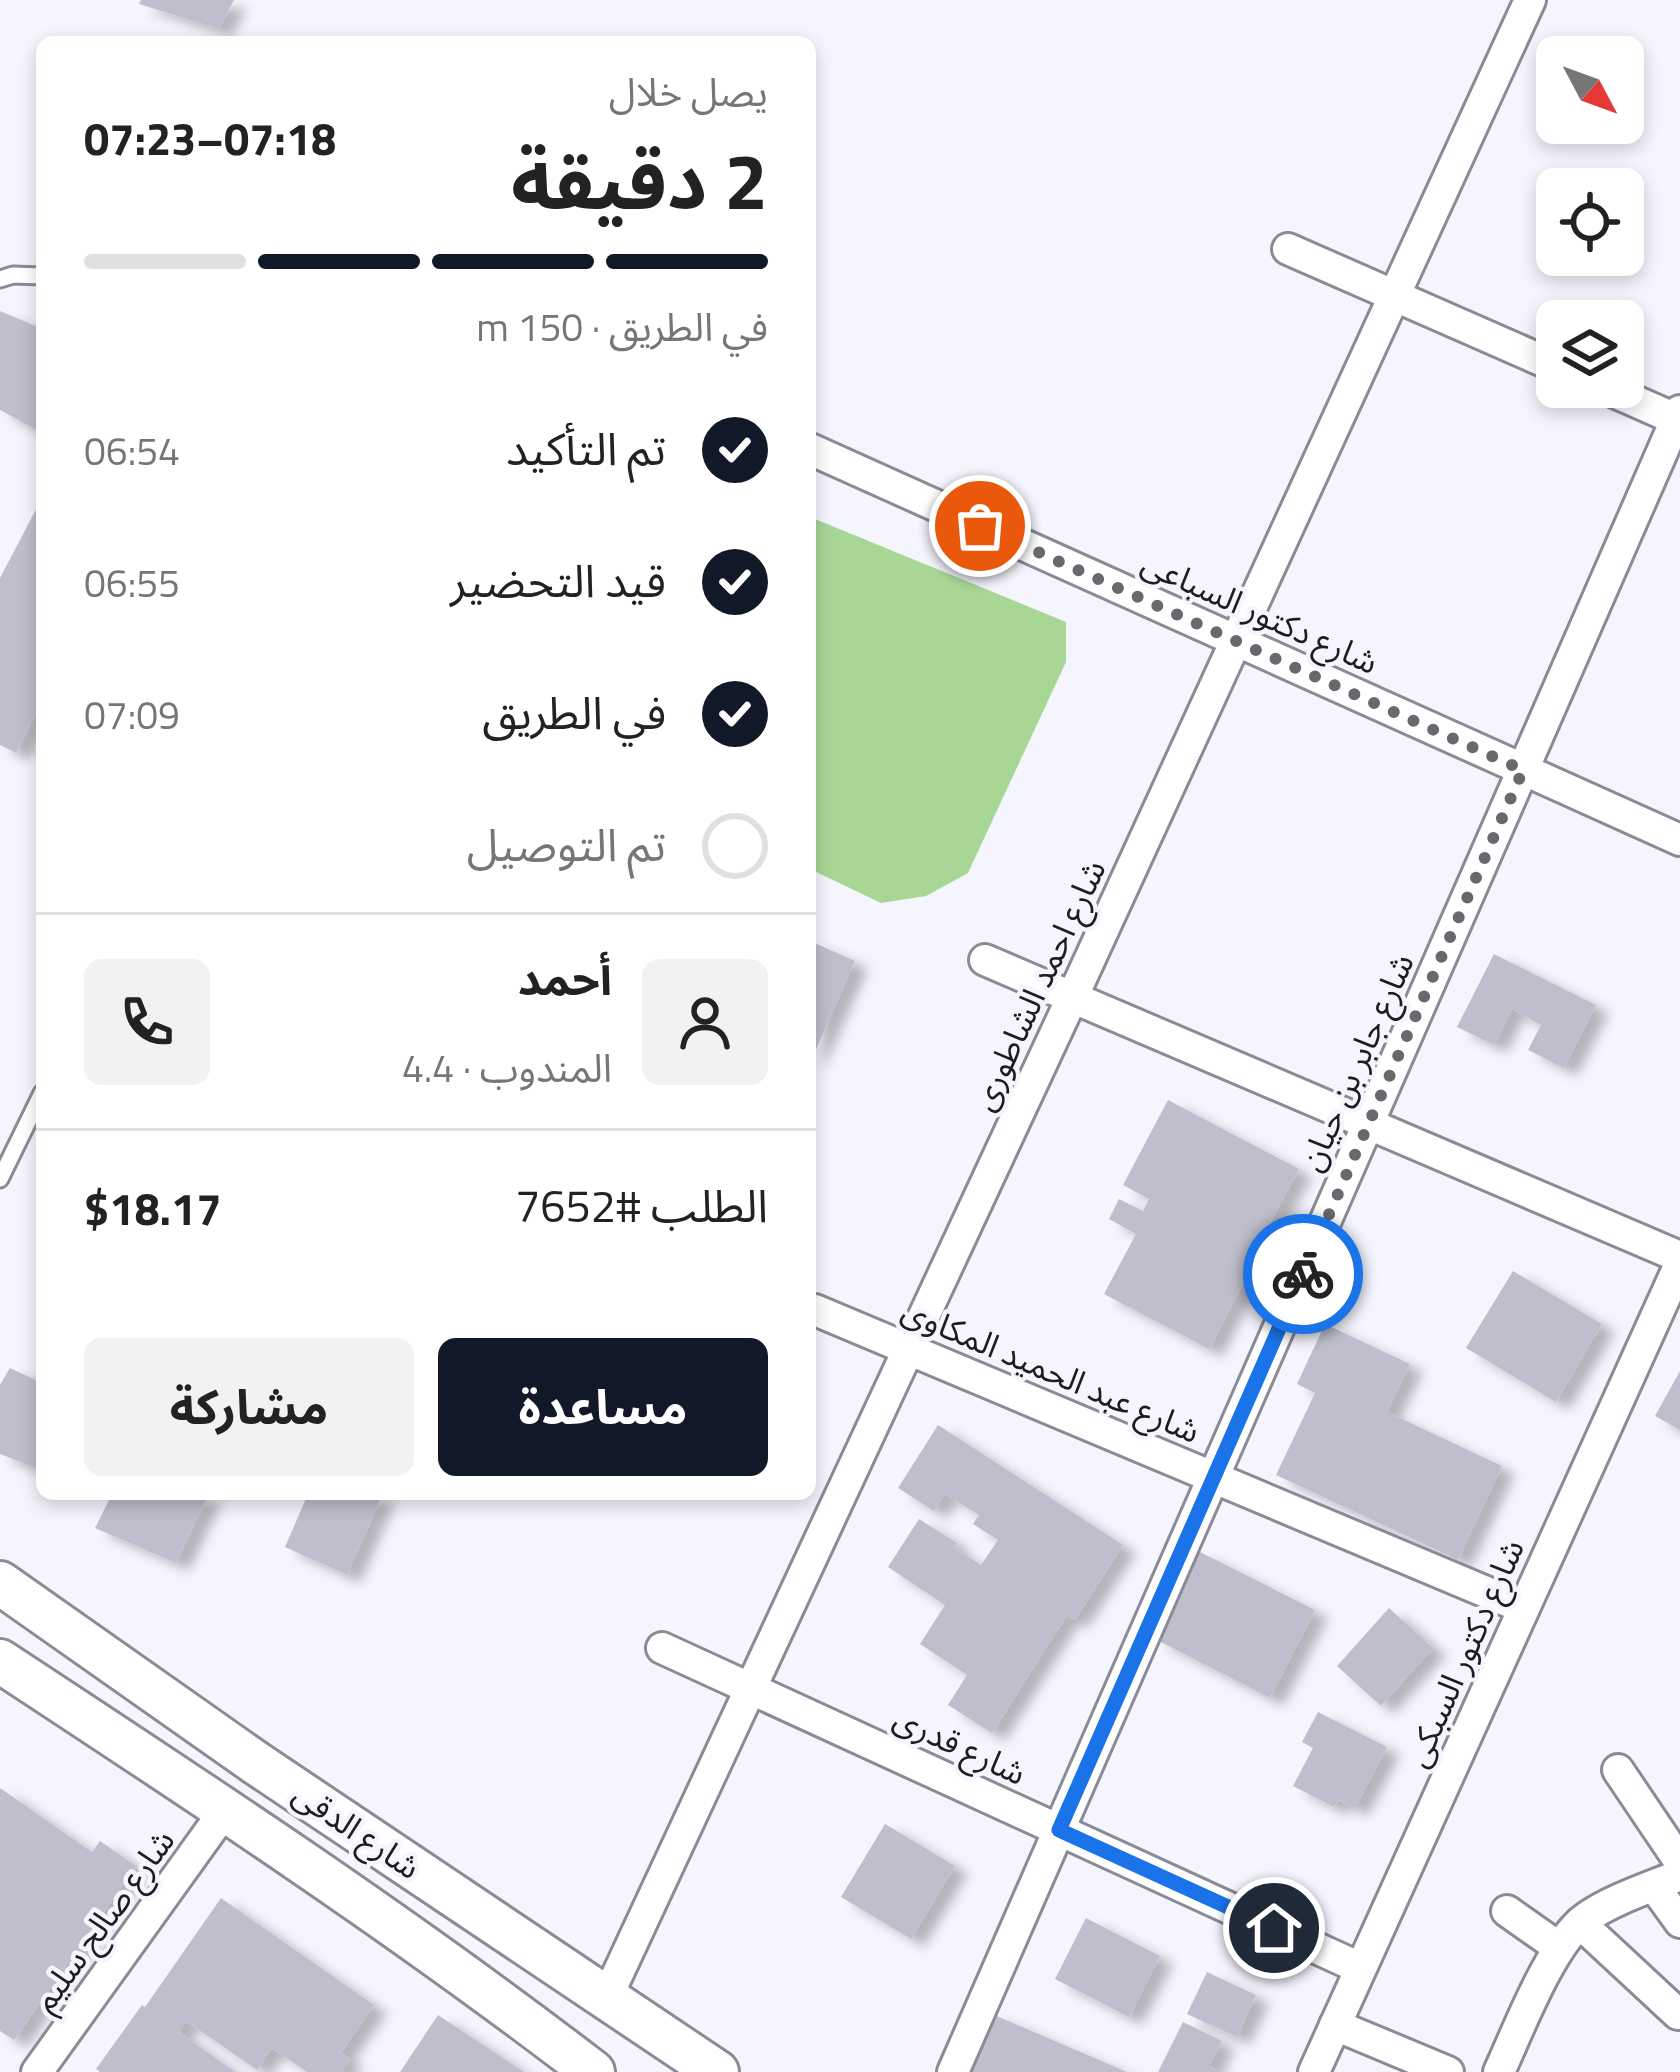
<!DOCTYPE html>
<html lang="ar">
<head>
<meta charset="utf-8">
<style>
	body { margin:0; font-family:"Titillium Web","Noto Sans Arabic",sans-serif; background:#f2f2f2; color:#222; direction:rtl; height:100vh; display:flex; flex-direction:column; font-size:45px; white-space:nowrap }
	* { box-sizing:border-box; margin:0 }
	p { font-size:39px; color:#767676 }
	.icon { flex:none; width:66px; height:66px; fill:none; stroke:currentColor; stroke-width:2; stroke-linecap:round; stroke-linejoin:round }
	.map { position:relative; flex:1; overflow:hidden; direction:ltr }
	.side { position:absolute; left:36px; top:36px; width:780px; height:1464px; display:flex; flex-direction:column; background:#fff; border-radius:18px; box-shadow:0 6px 18px #0003; direction:rtl }
	.side>* { flex:none }
	.needle { width:78px; rotate:131deg }
	.controls { position:absolute; left:1536px; top:36px; display:grid; gap:24px }
	.controls a { display:grid; place-items:center; width:108px; height:108px; border-radius:18px; background:#fff; box-shadow:0 6px 18px #0003; font-size:60px }
	.pin { position:absolute; display:grid; place-items:center; width:102px; height:102px; color:#fff; margin:-51px; border:6px solid #fff; border-radius:50%; box-shadow:0 3px 12px #0007 }
	.courier { position:absolute; display:grid; place-items:center; width:120px; height:120px; margin:-60px; border:9px solid #1a73e8; border-radius:50%; background:#fff; color:#222; box-shadow:0 3px 15px #0007 }
	.head em { font-style:normal; font-weight:700 }
	.head div { display:flex; flex-direction:column-reverse }
	.head { display:flex; align-items:center; justify-content:space-between; height:204px; padding:0 48px }
	h1 { font-size:78px; font-weight:700; line-height:90px }
	.bar { display:grid; grid-template-columns:repeat(4,1fr); gap:18px 12px; align-content:center; height:144px; padding:0 48px }
	.bar i { height:15px; border-radius:9px; background:#e0e0e0 }
	.bar .on { background:#111827 }
	.bar p { grid-column:span 4 }
	.line { display:flex; align-items:center; gap:30px; padding:0 48px; border-top:3px solid #e0e0e0 }
	.line div { flex:1 }
	.round { display:grid; place-items:center; flex:none; width:126px; height:126px; border-radius:18px; background:#f2f2f2 }
	ol { padding:0 48px; list-style:none }
	li { display:flex; align-items:center; gap:36px; height:132px }
	li p { margin-inline-start:auto }
	li .icon { padding:12px; border-radius:50%; background:#111827; color:#fff; stroke-width:4 }
	li:last-child { color:#767676 }
	li i { width:66px; height:66px; border:6px solid #e0e0e0; border-radius:50% }
	.primary-button { display:flex; gap:24px; margin-top:auto; padding:24px 48px }
	.primary-button a { flex:1; height:138px; border-radius:18px; background:#111827; color:#fff; font-size:48px; font-weight:700; line-height:138px; text-align:center }
	.primary-button a+a { background:#f2f2f2; color:#222 }
	.map>svg:first-child { display:block }
</style>
</head>
<body>
<div class="map">
<svg width="1680" height="2072" viewBox="0 0 1680 2072">
	<defs>
		<filter id="shadow"><feDropShadow dx="13" dy="8" stdDeviation="6" flood-color="#0004"/></filter>
	</defs>
	<rect width="100%" height="100%" fill="#f5f5fe"/>
	<path fill="#a7d695" d="M810,517L1066,622V662L968,873L926,896L881,903L810,869Z"/>
	<g fill="#bebecc" filter="url(#shadow)">
		<path d="M141,0H234L219,29L139,4Z"/>
		<path d="M0,311L42,329V433L0,410Z"/>
		<path d="M42,498V702L16,753L0,745V578Z"/>
		<path d="M810,941L855,961L810,1063Z"/>
		<path d="M1494,954L1596,1005L1564,1068L1528,1050L1541,1025L1512,1009L1494,1045L1457,1027Z"/>
		<path d="M1168,1100L1299,1169L1254,1253L1258,1255L1209,1349L1104,1294L1136,1234L1109,1219L1119,1199L1143,1211L1149,1199L1123,1185Z"/>
		<path d="M1513,1271L1602,1324L1556,1402L1466,1348Z"/>
		<path d="M1325,1324L1410,1364L1387,1412L1502,1466L1458,1560L1276,1475L1315,1393L1297,1384Z"/>
		<path d="M10,1368L42,1383V1470L0,1454V1385Z"/>
		<path d="M1680,1371V1430L1655,1416Z"/>
		<path d="M938,1425L1123,1545L1075,1620L1067,1615L992,1733L948,1705L967,1675L920,1644L945,1605L888,1567L919,1519L957,1543L954,1548L981,1565L998,1540L973,1524L979,1515L945,1494L934,1511L898,1488Z"/>
		<path d="M112,1494H209L176,1563L95,1528Z"/>
		<path d="M308,1494H383L347,1575L285,1547Z"/>
		<path d="M1200,1552L1315,1610L1270,1698L1155,1639Z"/>
		<path d="M1389,1608L1433,1648L1381,1706L1337,1666Z"/>
		<path d="M1318,1712L1387,1747L1355,1808L1338,1800L1334,1807L1293,1786L1313,1748L1302,1742Z"/>
		<path d="M0,1788L92,1852L100,1841L136,1866L14,2040L0,2031Z"/>
		<path d="M885,1824L955,1866L911,1939L841,1897Z"/>
		<path d="M221,1898L374,2005L341,2053L350,2060L341,2072H307L272,2048L257,2070L186,2021L179,2032L235,2072H100L96,2069L142,2005L145,2007Z"/>
		<path d="M1086,1918L1160,1956L1129,2017L1055,1979Z"/>
		<path d="M1207,1972L1256,1995L1237,2037L1187,2014Z"/>
		<path d="M992,2014L1127,2072H967Z"/>
		<path d="M438,2015L524,2072H400Z"/>
		<path d="M1183,2022L1222,2041L1209,2066L1222,2072H1158Z"/>
	</g>
	<g fill="none" stroke-linecap="round" stroke-linejoin="round">
		<defs>
			<g id="service">
				<path d="M0,279L13,275L42,276"/>
				<path d="M0,1179L42,1093"/>
			</g>
			<g id="minor">
				<path d="M1288,249L1557,367"/>
				<path d="M1603,387L1680,421"/>
				<path d="M810,449L1680,840"/>
				<path d="M985,960L1680,1257"/>
				<path d="M815,1310L1524,1608"/>
				<path d="M662,1648L1360,1968"/>
				<path d="M1618,1770L1680,1862"/>
				<path d="M1654,1886L1680,1922"/>
				<path d="M1507,1911L1558,1947"/>
				<path d="M1580,1923L1678,2014"/>
				<path d="M607,1997L1072,998L1530,0"/>
				<path d="M1335,2025L1448,2072"/>
				<path d="M37,2072L226,1809"/>
				<path d="M953,2072L1680,411"/>
				<path d="M1314,2072L1680,1264"/>
				<path d="M1499,2072C1518,2031 1551,1943 1586,1918C1611,1900 1651,1887 1680,1875"/>
			</g>
			<g id="secondary">
				<path d="M0,1583L256,1763L717,2072"/>
				<path d="M0,1661C201,1793 402,1925 593,2072"/>
			</g>
		</defs>
		<use href="#service" stroke="#8b8a98" stroke-width="21"/>
		<use href="#minor" stroke="#8b8a98" stroke-width="36"/>
		<use href="#secondary" stroke="#8b8a98" stroke-width="48"/>
		<use href="#service" stroke="#fff" stroke-width="15"/>
		<use href="#minor" stroke="#fff" stroke-width="30"/>
		<use href="#secondary" stroke="#fff" stroke-width="42"/>
	</g>
	<g fill="none" stroke-linecap="round" stroke-linejoin="round">
		<path stroke="#68686e" stroke-width="12" stroke-dasharray="0 21.6" d="M980,526L1523,770L1303,1274"/>
		<path stroke="#1a73e8" stroke-width="15" d="M1274,1928L1059,1830L1303,1274"/>
	</g>
	<g text-anchor="middle" stroke-width="9" stroke-linejoin="round" paint-order="stroke">
		<g font-size="33" fill="#1c1c21" stroke="#f5f5fe">
			<text transform="translate(1260 612) rotate(24)" y="12">شارع دكتور السباعى</text>
			<text transform="translate(1038 985) rotate(-65)" y="12">شارع احمد الشاطورى</text>
			<text transform="translate(1356 1062) rotate(-66)" y="12">شارع جابر بن حيان</text>
			<text transform="translate(1051 1370) rotate(23)" y="12">شارع عبد الحميد المكاوى</text>
			<text transform="translate(1464 1653) rotate(-66)" y="12">شارع دكتور السبكى</text>
			<text transform="translate(960 1745) rotate(25)" y="12">شارع قدرى</text>
			<text transform="translate(357 1830) rotate(34)" y="12">شارع الدقى</text>
			<text transform="translate(103 1920) rotate(-54)" y="12">شارع صالح سليم</text>
		</g>
	</g>
</svg>
<div class="controls">
<a><svg class="needle" viewBox="-14 -14 28 28"><path d="M0-13l5 13h-10z" fill="#e53935"/><path d="M0 13l5-13h-10z" fill="#767676"/></svg></a>
<a><svg class="icon" aria-label="locate" viewBox="0 0 24 24"><circle cx="12" cy="12" r="6"/><path d="M12 2v4M12 18v4M2 12h4M18 12h4"/></svg></a>
<a><svg class="icon" aria-label="layers" viewBox="0 0 24 24"><path d="M12 4l9 5-9 5-9-5zM3 14l9 5 9-5"/></svg></a>
</div>
<div class="pin" style="left:980px;top:526px;background:#ea580c"><svg class="icon" aria-label="bag" viewBox="0 0 24 24"><path d="M5 8h14l-1 12H6zM9 8a3 3 0 0 1 6 0"/></svg></div>
<div class="pin" style="left:1274px;top:1928px;background:#1f2937"><svg class="icon" aria-label="home" viewBox="0 0 24 24"><path d="M3 11l9-7 9 7M6 9v11h12V9"/></svg></div>
<div class="courier" style="left:1303px;top:1274px"><svg class="icon" aria-label="bike" viewBox="0 0 24 24"><circle cx="6" cy="16" r="4"/><circle cx="18" cy="16" r="4"/><path d="M6 16l4-8h5l3 8M10 8l3 8H6M13 5h3"/></svg></div>
<section class="side">
<div class="head"><div><h1>2 دقيقة</h1><p>يصل خلال</p></div><em>07:18–07:23</em></div>
<div class="bar"><i class="on"></i><i class="on"></i><i class="on"></i><i></i><p>في الطريق · 150 m</p></div>
<ol>
<li><svg class="icon" aria-label="check" viewBox="0 0 24 24"><path d="M5 12l5 5 9-10"/></svg>تم التأكيد<p>06:54</p></li>
<li><svg class="icon" aria-label="check" viewBox="0 0 24 24"><path d="M5 12l5 5 9-10"/></svg>قيد التحضير<p>06:55</p></li>
<li><svg class="icon" aria-label="check" viewBox="0 0 24 24"><path d="M5 12l5 5 9-10"/></svg>في الطريق<p>07:09</p></li>
<li><i></i>تم التوصيل</li>
</ol>
<div class="line" style="height:216px"><a class="round"><svg class="icon" aria-label="person" viewBox="0 0 24 24"><circle cx="12" cy="8" r="4"/><path d="M4 21q1-7 8-7t8 7"/></svg></a><div><b>أحمد</b><p>المندوب · 4.4</p></div><a class="round"><svg class="icon" aria-label="phone" viewBox="0 0 24 24"><path d="M5 4h4l2 5-3 2q2 4 5 5l2-3 5 2v4C11 20 4 13 5 4z"/></svg></a></div>
<div class="line" style="height:156px"><div>الطلب #7652</div><b>$18.17</b></div>
<div class="primary-button"><a>مساعدة</a><a>مشاركة</a></div>
</section>
</div>
</body>
</html>
